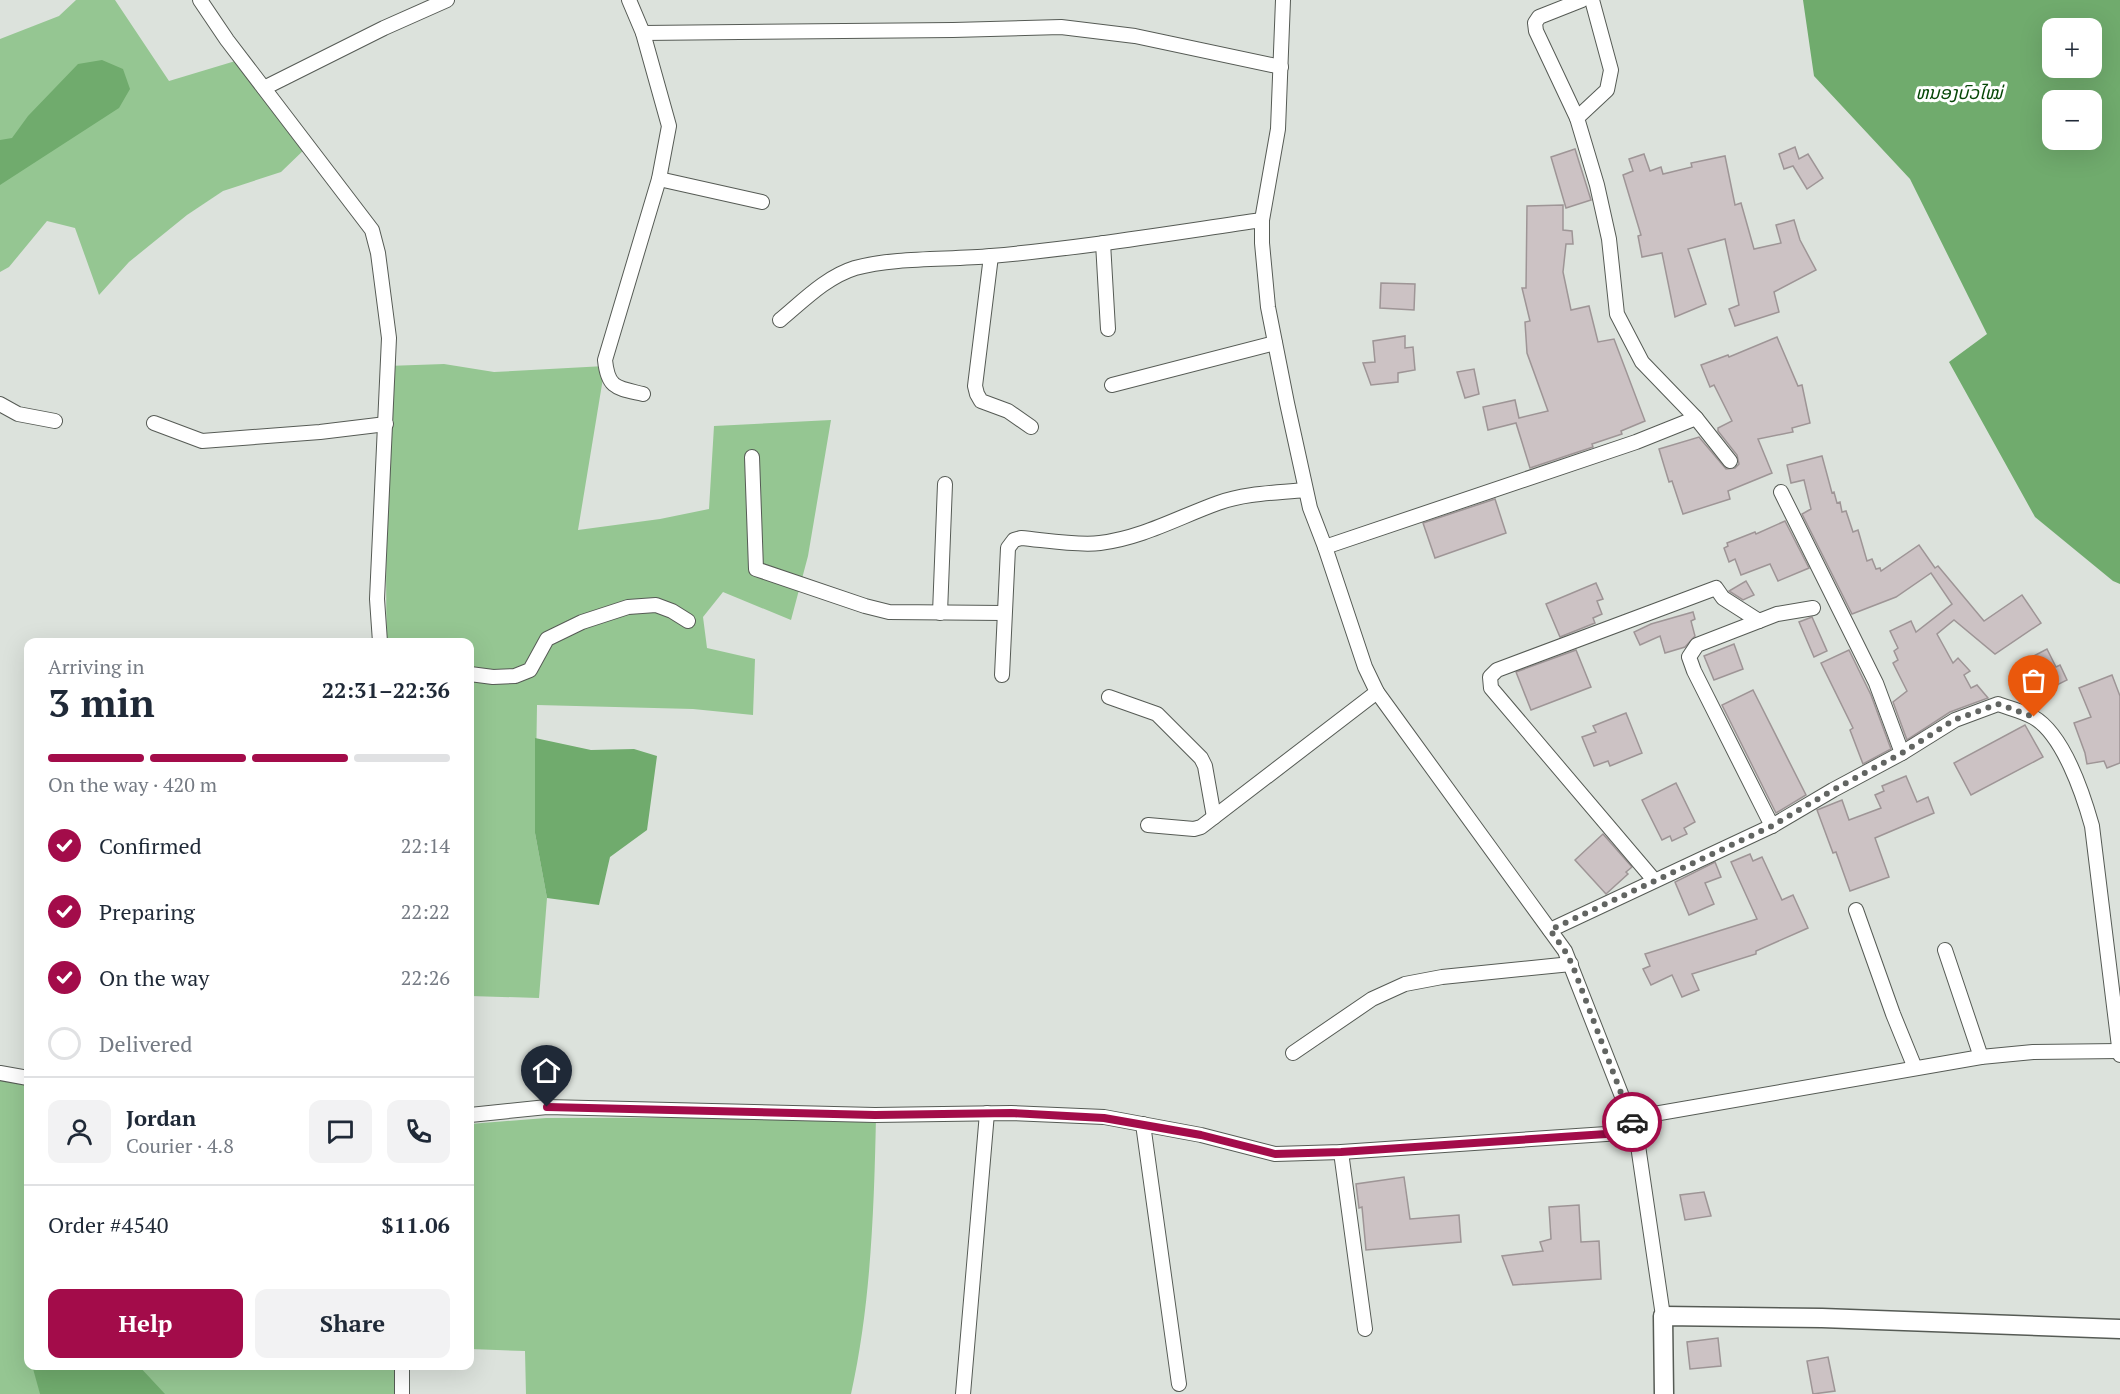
<!DOCTYPE html>
<html lang="en">
<head>
<meta charset="utf-8">
<style>
	body { margin:0; font-family:"PT Serif","Noto Sans Lao",serif; background:#f2f2f3; color:#1f2937; height:100vh; display:flex; flex-direction:column; font-size:22px; white-space:nowrap }
	* { box-sizing:border-box; margin:0 }
	p { font-size:20px; color:#747a83 }
	.icon { flex:none; width:33px; height:33px; fill:none; stroke:currentColor; stroke-width:2; stroke-linecap:round; stroke-linejoin:round }
	.map { position:relative; flex:1; overflow:hidden }
	.side { position:absolute; left:24px; top:638px; width:450px; height:732px; display:flex; flex-direction:column; background:#fff; border-radius:12px; box-shadow:0 6px 24px #0002 }
	.side>* { flex:none }
	.tools { position:absolute; left:2042px; top:18px; display:grid; gap:12px }
	.tools a { display:grid; place-items:center; width:60px; height:60px; border-radius:12px; background:#fff; box-shadow:0 6px 24px #0002; font-size:30px }
	.pin { position:absolute; display:grid; place-items:center; width:51px; height:51px; color:#fff; margin:-62px -26px; border-radius:50% 50% 50% 0; rotate:-45deg; box-shadow:0 0 6px #0007 }
	.pin .icon { rotate:45deg }
	.courier { position:absolute; display:grid; place-items:center; width:60px; height:60px; margin:-30px; border:4px solid #a30c4a; border-radius:50%; background:#fff; color:#222; box-shadow:0 2px 8px #0007 }
	.summary em { font-style:normal; font-weight:600 }
	.summary div { display:flex; flex-direction:column-reverse }
	.summary { display:flex; align-items:center; justify-content:space-between; height:102px; padding:0 24px }
	h1 { font-size:39px; font-weight:600; line-height:45px }
	.bar { display:grid; grid-template-columns:repeat(4,1fr); gap:9px 6px; align-content:center; height:72px; padding:0 24px }
	.bar i { height:8px; border-radius:4px; background:#e0e1e3 }
	.bar .active { background:#a30c4a }
	.bar p { grid-column:span 4 }
	.line { display:flex; align-items:center; gap:15px; padding:0 24px; border-top:2px solid #e0e1e3 }
	.line div { flex:1 }
	.round { display:grid; place-items:center; flex:none; width:63px; height:63px; border-radius:12px; background:#f2f2f3 }
	ol { padding:0 24px; list-style:none }
	li { display:flex; align-items:center; gap:18px; height:66px }
	li p { margin-inline-start:auto }
	li .icon { padding:6px; border-radius:50%; background:#a30c4a; color:#fff; stroke-width:4 }
	li:last-child { color:#747a83 }
	li i { width:33px; height:33px; border:3px solid #e0e1e3; border-radius:50% }
	.button { display:flex; gap:12px; margin-top:auto; padding:12px 24px }
	.button a { flex:1; height:69px; border-radius:12px; background:#a30c4a; color:#fff; font-size:24px; font-weight:600; line-height:69px; text-align:center }
	.button a+a { background:#f2f2f3; color:#1f2937 }
	.map>svg:first-child { display:block }
</style>
</head>
<body>
<div class="map">
<svg width="2120" height="1394" viewBox="0 0 2120 1394">
	<rect width="100%" height="100%" fill="#dce2dc"/>
	<g fill="#95c692">
		<path d="M76,0H115L169,81L242,59L308,146L281,172L223,191L187,215L129,262L99,295L75,228L47,221L9,267L0,272V39L59,16Z"/>
		<path d="M444,364L494,372L605,366L578,530L660,519L709,509L714,426L831,420L808,556L791,620L723,592L703,617L707,648L755,659L753,715L693,709L537,705L535,833L547,898L539,998L470,996V642H387C384,550 390,458 387,366Z"/>
		<path d="M0,1078L28,1083V1365H409V1394H0Z"/>
		<path d="M876,1117C874,1210 871,1303 851,1394H526L525,1351L470,1349V1124L546,1118Z"/>
	</g>
	<g fill="#70ab6d" fill-rule="evenodd">
		<path d="M1803,0H2120V584L2113,581L2035,517L1949,362L1987,334L1910,179L1814,76ZM2091,28V68H2052V28ZM2091,100V140H2052V100Z"/>
		<path d="M102,60L123,69L130,89L119,108L0,185V140L12,138L28,116L78,64Z"/>
		<path d="M535,738L591,750L634,749L657,756L647,830L610,857L599,905L547,898L535,833Z"/>
		<path d="M32,1365H138L165,1394H40Z"/>
	</g>
	<g fill="#ccc2c4" stroke="#9e9596" stroke-width="1.5">
		<path d="M1795,147L1799,159L1808,154L1823,178L1807,189L1793,166L1784,169L1779,154Z"/>
		<path d="M1575,149L1591,200L1566,208L1551,157Z"/>
		<path d="M1644,154L1650,171L1661,167L1663,174L1692,167L1691,163L1725,156L1735,205L1741,203L1754,249L1781,243L1776,225L1794,220L1800,240L1816,270L1774,292L1779,312L1735,326L1729,309L1739,305L1725,239L1688,249L1706,304L1675,317L1662,253L1642,257L1638,236L1641,235L1623,175L1633,171L1629,159Z"/>
		<path d="M1563,205V230L1572,231L1573,244H1566L1563,272L1571,310L1589,306L1598,342L1614,339L1645,421L1621,431L1622,434L1592,444L1593,447L1530,468L1516,423L1488,430L1483,407L1515,400L1519,418L1548,411L1527,353L1525,322L1530,321L1522,288H1526L1527,206Z"/>
		<path d="M1381,283L1415,284L1414,310L1380,308Z"/>
		<path d="M1405,336V348L1413,347L1415,370L1398,373V382L1371,385L1363,363L1375,362L1373,341Z"/>
		<path d="M1777,337L1798,386L1802,385L1810,423L1792,428L1793,432L1758,439L1772,473L1728,491L1730,499L1683,514L1672,481L1669,482L1659,449L1699,437L1726,469L1735,468L1739,464L1737,455L1718,431V428L1732,421L1714,385L1710,387L1701,365L1728,355L1729,357Z"/>
		<path d="M1474,369L1479,394L1465,398L1457,372Z"/>
		<path d="M1822,456L1832,493L1834,492L1837,503L1840,502L1842,512L1846,511L1853,532L1858,530L1867,561L1872,559L1876,569L1880,568L1881,571L1919,545L1935,568L1938,566L1984,621L2022,595L2041,623L1995,654L1954,620L1937,634L1953,663L1958,658L1970,671L1964,675L1971,688L1977,685L1988,698L1950,712L1907,740L1893,702L1907,691L1893,663L1898,660L1894,651L1898,648L1890,631L1911,621L1916,632L1952,604L1931,573L1896,597L1852,614L1802,514L1811,509L1804,480L1791,483L1787,465Z"/>
		<path d="M1495,499L1506,533L1435,558L1423,523Z"/>
		<path d="M1785,521L1809,568L1778,581L1770,564L1741,575L1735,559L1729,562L1724,548L1728,546L1727,543L1755,532L1756,534Z"/>
		<path d="M1746,581L1754,595L1743,600L1729,591Z"/>
		<path d="M1596,583L1603,599L1597,601L1602,614L1593,618L1595,623L1560,637L1546,604Z"/>
		<path d="M1693,612L1695,619L1691,621L1695,636L1685,647L1665,653L1660,636L1640,645L1634,632L1651,624Z"/>
		<path d="M1812,617L1827,651L1814,657L1799,622Z"/>
		<path d="M1734,644L1743,669L1714,680L1704,656Z"/>
		<path d="M2047,649L2056,667L2060,665L2067,680L2029,699L2015,666Z"/>
		<path d="M1576,650L1591,687L1531,710L1516,672Z"/>
		<path d="M1849,650L1871,695L1891,749L1863,764L1850,730L1853,728L1821,663Z"/>
		<path d="M2112,675L2120,696V763L2107,768L2104,761L2087,764L2085,753L2074,723L2091,717L2079,688Z"/>
		<path d="M1753,690L1806,795L1776,813L1722,705Z"/>
		<path d="M1626,713L1642,753L1610,766L1608,761L1594,766L1582,737L1596,732L1593,726Z"/>
		<path d="M2025,725L2043,757L1971,795L1954,763Z"/>
		<path d="M1906,776L1917,802L1928,797L1934,813L1875,838L1889,877L1850,891L1836,852L1833,853L1817,810L1842,800L1849,820L1881,808L1875,795L1884,791L1882,786Z"/>
		<path d="M1676,783L1695,822L1684,828L1687,834L1672,841L1670,836L1662,840L1642,800Z"/>
		<path d="M1603,834L1632,867L1626,872L1628,874L1606,894L1575,860Z"/>
		<path d="M1750,854L1753,861L1762,857L1782,900L1793,895L1808,928L1756,951V954L1692,974L1699,990L1682,997L1672,975L1651,985L1643,969L1650,966L1645,954L1757,919L1731,862Z"/>
		<path d="M1715,862L1721,877L1705,883L1714,904L1689,915L1675,882Z"/>
		<path d="M1404,1177L1410,1219L1459,1215L1461,1242L1366,1250L1362,1207L1359,1208L1356,1184Z"/>
		<path d="M1704,1192L1711,1216L1685,1220L1680,1195Z"/>
		<path d="M1579,1205L1581,1242L1599,1241L1601,1279L1513,1285L1502,1256L1543,1251L1540,1242L1551,1239L1549,1207Z"/>
		<path d="M1718,1338L1721,1366L1690,1369L1687,1342Z"/>
		<path d="M1828,1357L1835,1391L1813,1394L1807,1361Z"/>
	</g>
	<g fill="none" stroke-linecap="round" stroke-linejoin="round">
		<defs>
			<g id="minor">
				<path d="M200,0L227,40L372,230L378,253L389,338L377,599L380,642"/>
				<path d="M629,0L643,33L669,126L659,179L605,360C608,389 617,388 643,394"/>
				<path d="M1283,0L1278,129L1262,220V243L1268,307L1287,403L1310,508L1325,547L1365,667L1377,692L1565,951L1636,1132"/>
				<path d="M1592,0L1611,70L1607,90L1577,118L1597,185L1609,239L1617,314L1642,362L1696,418"/>
				<path d="M643,33L953,30L1061,27L1135,36L1281,67"/>
				<path d="M264,88L384,28L447,0"/>
				<path d="M1577,118L1536,31L1535,23L1539,17L1582,0"/>
				<path d="M659,179L762,202"/>
				<path d="M1103,243L1108,329"/>
				<path d="M991,256L975,386L977,394L981,401L1008,411L1031,427"/>
				<path d="M780,320C803,301 826,277 855,268C894,257 949,260 991,256C1082,248 1172,233 1262,220"/>
				<path d="M1112,385L1275,343"/>
				<path d="M0,404L18,414L55,421"/>
				<path d="M154,423L202,441L320,432L386,424"/>
				<path d="M752,457L756,569L865,606L889,612L1004,613"/>
				<path d="M1781,492L1876,683L1902,753"/>
				<path d="M1325,547L1636,442L1696,418L1730,461"/>
				<path d="M940,613L945,484"/>
				<path d="M1759,621L1697,645L1689,657L1694,671L1772,826"/>
				<path d="M470,674L493,677L515,676L530,670L547,639L582,622L628,607L656,605L672,611L688,621"/>
				<path d="M1002,675L1008,548L1014,540L1021,538C1044,540 1078,546 1100,543C1142,538 1179,517 1218,503C1246,493 1276,493 1305,490"/>
				<path d="M1109,697L1157,714L1201,758L1205,766L1214,817"/>
				<path d="M1148,825L1194,829L1201,827L1377,692"/>
				<path d="M1654,880L1491,688L1490,677L1497,670L1716,588L1723,598L1759,621L1777,614L1813,608"/>
				<path d="M1856,910L1893,1014L1915,1068"/>
				<path d="M1550,930L1772,826L1833,790L1902,753L1955,720L1998,704C2009,708 2022,711 2033,717C2063,734 2083,794 2092,826L2120,1055"/>
				<path d="M1945,950L1981,1057"/>
				<path d="M1293,1053L1372,999L1405,984L1442,977L1571,964"/>
				<path d="M0,1073L28,1078"/>
				<path d="M470,1115L547,1107L875,1115L1011,1113L1104,1117L1201,1135L1275,1154L1341,1152L1636,1132L1663,1316"/>
				<path d="M1631,1118L1981,1057L2033,1052L2119,1051"/>
				<path d="M1143,1124L1179,1384"/>
				<path d="M1341,1152L1365,1329"/>
				<path d="M402,1365V1394"/>
				<path d="M963,1394L987,1113"/>
			</g>
			<path id="tertiary" d="M1664,1394L1663,1316L1822,1318L2120,1329"/>
		</defs>
		<use href="#minor" stroke="#565b55" stroke-width="16"/>
		<use href="#tertiary" stroke="#565b55" stroke-width="21"/>
		<use href="#minor" stroke="#fff" stroke-width="14"/>
		<use href="#tertiary" stroke="#fff" stroke-width="18"/>
	</g>
	<g fill="none" stroke-linecap="round" stroke-linejoin="round">
		<path stroke="#626562" stroke-width="6" stroke-dasharray="0 10.8" d="M1632,1122L1572,964L1565,951L1550,930L1772,826L1833,790L1902,753L1954,720L1998,704L2034,717"/>
		<path stroke="#a30c4a" stroke-width="8" d="M547,1107L875,1115L1011,1113L1104,1118L1201,1135L1275,1154L1341,1152L1636,1132L1632,1122"/>
	</g>
	<g text-anchor="middle" stroke-width="6" stroke-linejoin="round" paint-order="stroke">
		<g font-size="18" font-style="italic" fill="#074808" stroke="#fff">
			<text x="1959" y="99">ຫນອງບົວໄໝ່</text>
		</g>
	</g>
</svg>
<div class="tools">
<a>+</a>
<a>−</a>
</div>
<div class="pin" style="left:2034px;top:717px;background:#ea580c"><svg class="icon" aria-label="bag" viewBox="0 0 24 24"><path d="M5 8h14l-1 12H6zM9 8a3 3 0 0 1 6 0"/></svg></div>
<div class="pin" style="left:547px;top:1107px;background:#1f2937"><svg class="icon" aria-label="home" viewBox="0 0 24 24"><path d="M3 11l9-7 9 7M6 9v11h12V9"/></svg></div>
<div class="courier" style="left:1632px;top:1122px"><svg class="icon" aria-label="car" viewBox="0 0 24 24"><path d="M5 17H2v-5l4-1 3-4h7l3 4 3 1v5h-3M9 17h6M6 11h13"/><circle cx="7" cy="17" r="2"/><circle cx="17" cy="17" r="2"/></svg></div>
<section class="side">
<div class="summary"><div><h1>3 min</h1><p>Arriving in</p></div><em>22:31–22:36</em></div>
<div class="bar"><i class="active"></i><i class="active"></i><i class="active"></i><i></i><p>On the way · 420 m</p></div>
<ol>
<li><svg class="icon" aria-label="check" viewBox="0 0 24 24"><path d="M5 12l5 5 9-10"/></svg>Confirmed<p>22:14</p></li>
<li><svg class="icon" aria-label="check" viewBox="0 0 24 24"><path d="M5 12l5 5 9-10"/></svg>Preparing<p>22:22</p></li>
<li><svg class="icon" aria-label="check" viewBox="0 0 24 24"><path d="M5 12l5 5 9-10"/></svg>On the way<p>22:26</p></li>
<li><i></i>Delivered</li>
</ol>
<div class="line" style="height:108px"><a class="round"><svg class="icon" aria-label="person" viewBox="0 0 24 24"><circle cx="12" cy="8" r="4"/><path d="M4 21q1-7 8-7t8 7"/></svg></a><div><b>Jordan</b><p>Courier · 4.8</p></div><a class="round"><svg class="icon" aria-label="chat" viewBox="0 0 24 24"><path d="M4 5h16v11H9l-5 4z"/></svg></a><a class="round"><svg class="icon" aria-label="phone" viewBox="0 0 24 24"><path d="M5 4h4l2 5-3 2q2 4 5 5l2-3 5 2v4C11 20 4 13 5 4z"/></svg></a></div>
<div class="line" style="height:78px"><div>Order #4540</div><b>$11.06</b></div>
<div class="button"><a>Help</a><a>Share</a></div>
</section>
</div>
</body>
</html>
